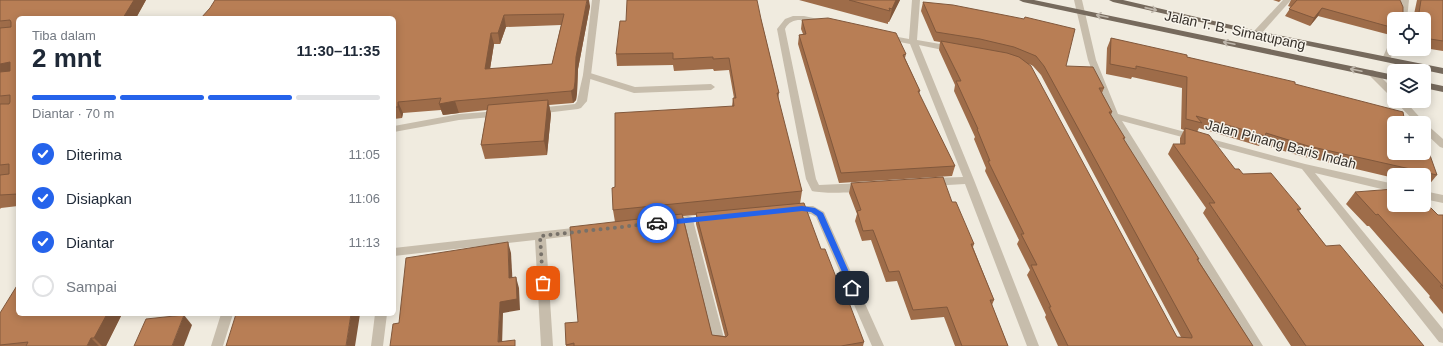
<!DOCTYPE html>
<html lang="id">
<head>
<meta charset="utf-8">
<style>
	body { margin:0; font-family:Arial,sans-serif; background:#f2f2f3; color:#1f2937; height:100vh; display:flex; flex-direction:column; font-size:15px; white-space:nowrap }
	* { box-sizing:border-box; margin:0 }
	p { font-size:13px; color:#747a83 }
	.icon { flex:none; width:22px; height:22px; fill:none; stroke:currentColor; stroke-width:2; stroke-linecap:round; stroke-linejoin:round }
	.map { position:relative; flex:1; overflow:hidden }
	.drawer { position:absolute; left:16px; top:16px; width:380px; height:300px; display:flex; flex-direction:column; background:#fff; border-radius:6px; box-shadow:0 2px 10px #0003 }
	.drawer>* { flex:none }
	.tools { position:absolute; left:1387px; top:12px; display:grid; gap:8px }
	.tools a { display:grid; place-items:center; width:44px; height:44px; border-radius:6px; background:#fff; box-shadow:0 2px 10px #0003; font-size:20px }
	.pin { position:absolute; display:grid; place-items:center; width:34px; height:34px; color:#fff; margin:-17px; border-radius:8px; box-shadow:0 2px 6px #0006 }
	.courier { position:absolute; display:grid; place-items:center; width:40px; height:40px; margin:-20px; border:3px solid #2563eb; border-radius:50%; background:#fff; color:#222; box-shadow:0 1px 5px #0007 }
	.head em { font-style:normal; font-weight:800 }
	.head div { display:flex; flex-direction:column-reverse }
	.head { display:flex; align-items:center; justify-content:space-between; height:68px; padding:0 16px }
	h1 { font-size:26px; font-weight:800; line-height:30px }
	.bar { display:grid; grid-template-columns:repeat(4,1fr); gap:6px 4px; align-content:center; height:48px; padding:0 16px }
	.bar i { height:5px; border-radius:3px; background:#e0e1e3 }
	.bar .on { background:#2563eb }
	.bar p { grid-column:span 4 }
	ol { padding:0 16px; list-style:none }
	li { display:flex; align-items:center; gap:12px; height:44px }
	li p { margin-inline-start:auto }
	li .icon { padding:4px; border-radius:50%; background:#2563eb; color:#fff; stroke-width:4 }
	li:last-child { color:#747a83 }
	li i { width:22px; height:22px; border:2px solid #e0e1e3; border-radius:50% }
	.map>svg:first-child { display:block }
</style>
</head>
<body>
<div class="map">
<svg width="1443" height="346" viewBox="0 0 1443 346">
	<rect width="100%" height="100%" fill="#f0ebdf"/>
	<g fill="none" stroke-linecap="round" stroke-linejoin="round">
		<g fill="#c7bdac" fill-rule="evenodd">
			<path d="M587,72L635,87L711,84L715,87L711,90L634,93L584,77L583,75L584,73Z"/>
			<path d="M582,98L587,101L581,108L578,109L537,114L532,111L537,108L575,104L579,99Z"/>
			<path d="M499,111L502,112L504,114L502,116L459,120L394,132V126L459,114Z"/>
		</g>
		<g fill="#c7bdac" fill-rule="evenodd">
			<path d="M592,0H600L591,75L587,101L582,104L577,101L583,75Z"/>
			<path d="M912,0H920L917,40L952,46L956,49L952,52L919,45L974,180L1039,346H1027L965,184L931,186L927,185L926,182L927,179L931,178L963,177L910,44L884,39L883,37L887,35L909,39Z"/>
			<path d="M1074,0H1082L1096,60L1118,114L1305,164L1394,184V192L1315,173L1443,329V343L1439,342L1302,169L1122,121L1263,346H1250L1109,116L1088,60Z"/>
			<path d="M1283,0H1291L1260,35H1254L1253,33L1254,31Z"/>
			<path d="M1401,0H1409L1407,19H1399Z"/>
			<path d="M793,16H804L823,20L824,22L820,24C808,21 792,15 785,29L816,179L819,185L863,183L867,184L868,187L867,190C854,193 825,194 812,191L806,179L777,29L785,19Z"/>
			<path d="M1391,39H1394L1395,49L1389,61H1383L1382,59Z"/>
			<path d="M1372,70L1375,71L1394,90V98L1391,97L1369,75L1368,73L1369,71Z"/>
			<path d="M1395,101H1405L1425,123L1443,139V148L1440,147L1424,132V123H1416Z"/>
			<path d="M1424,191L1443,195V203L1424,199Z"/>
			<path d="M794,206H813L824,212L884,346H872L816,217L811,214L790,213L789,210L790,207Z"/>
			<path d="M688,216L692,217L693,220L726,346H714L684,224L672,226L668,225L667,222L668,219Z"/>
			<path d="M582,227L586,228L587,231L586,234L546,239L553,346H541L535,240L394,256V248Z"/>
			<path d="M221,314H233L223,346H211Z"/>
			<path d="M375,314H387L383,346H371Z"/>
		</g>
		<g fill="#766a5d" fill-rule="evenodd">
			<path d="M1019,0H1034L1394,75V81L1023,2Z"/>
			<path d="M1109,0H1123L1257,31L1443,68V74L1257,35L1113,2Z"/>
			<path d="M1424,82L1443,86V92L1424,88Z"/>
		</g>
	</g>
	<g fill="#9e6c49" fill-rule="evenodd">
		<path d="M0,0H146L136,18H18V206L1,208L0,209Z"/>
		<path d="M799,0H900L889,22H888V24Z"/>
		<path d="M1273,0H1281L1279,2Z"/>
		<path d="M1291,0H1400L1394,19V36L1318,16L1310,26L1285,16L1291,7L1288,6Z"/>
		<path d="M1417,0H1443V51L1424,48V19H1413Z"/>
		<path d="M923,2L1066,66L1104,88L1102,93L1112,112L1111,115L1125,138L1124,140L1199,259L1198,260L1253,346H1058L1045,317L1046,315L1027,275L1030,270L1017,244L1019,240L985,171L986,168L974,139L975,137L954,91L955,85L939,50L940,42L934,41L921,11ZM1029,64L1033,66L1041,75L1181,337H1177Z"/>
		<path d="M590,6L578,69L577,93L576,100L573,103L549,105L551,114L547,155L485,159L481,145L487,110L459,113L443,115L441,110L403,113L402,118L394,119V18ZM561,25L552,64L490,69L494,44H500L506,27Z"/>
		<path d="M761,19L779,93L778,100L802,191L800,204L864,342L863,346H566V345L578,322L615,222L613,210L615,187L732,106L733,98H734L729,70L714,71L713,69L674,71L673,65L617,66L616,54ZM696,215V224L725,336L712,335L683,216Z"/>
		<path d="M802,20L906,54L905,58L920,91L919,94L955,166L952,176L839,183L798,44L799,35L803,34L801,29Z"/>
		<path d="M1111,38L1295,84L1394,153L1437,175L1428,186L1424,185V175H1394V178L1301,156L1260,144L1259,146L1199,128L1197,132L1235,169L1301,209L1299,211L1326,246L1424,346H1291L1203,213L1206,208L1168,154L1173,144H1180V138L1184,130L1181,129L1182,88L1132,77L1131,79L1106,74L1107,48Z"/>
		<path d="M851,183L952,202L974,244L973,247L994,300L992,305L1008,346H955L944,317L911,320L897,281L886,282L871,240L862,241L855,221L857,214L849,193Z"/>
		<path d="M1355,192L1438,215H1443V314L1429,297L1430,296L1369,226H1367L1346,204Z"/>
		<path d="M0,313L122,314L106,346H0Z"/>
	</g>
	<g fill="#81583c">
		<path d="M134,0H146L136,18H123Z"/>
		<path d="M587,0H589L590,6L578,69L577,93L576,100L573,103L571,91L576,57Z"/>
		<path d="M896,0H900L889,22L892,9Z"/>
		<path d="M1322,8L1318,16L1310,26L1314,18Z"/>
		<path d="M504,15L506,27L500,44L498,33Z"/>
		<path d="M491,33L494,44L488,81L485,69Z"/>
		<path d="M10,62L18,73L0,76V64Z"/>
		<path d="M548,100L551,114L547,155L544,141Z"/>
		<path d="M455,101L459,113L443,115L439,104Z"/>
		<path d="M398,102L403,113L402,118L398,107Z"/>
		<path d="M508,242L511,253L513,289L509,278Z"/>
		<path d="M516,277L519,288L520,310L503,313L502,346L498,342L500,302Z"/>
		<path d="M107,314H122L106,346H102L94,338Z"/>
		<path d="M351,314H360L355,346H346Z"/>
		<path d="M184,315L192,325L184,346H172Z"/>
		<path d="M91,338L99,346H87Z"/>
	</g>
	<g fill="#b87e55" stroke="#81583c" fill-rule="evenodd">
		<path d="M0,0H134L123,18H18V194L0,195V175L9,174V164L0,165V104H9L10,102V95L0,96V72L10,71V62L0,64V28L11,27V22L10,20L0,21Z"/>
		<path d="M215,0H587L576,57L575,82L574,89L571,91L455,101L439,104L441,98L398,102V107H394V18H201L210,8ZM564,14L552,64L485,69L491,33H498L504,15Z"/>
		<path d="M627,0H757L761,19L779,93H777L802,191L613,210L612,188L615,187V113L734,106L733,98H736L729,58L713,59V57L673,59V53L616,54L620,21H626Z"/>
		<path d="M849,0H896L892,9L889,8L890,11Z"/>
		<path d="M1297,0H1400L1403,7V13H1405L1408,19H1394V28L1322,8L1314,18L1289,9Z"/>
		<path d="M1421,0H1443V41L1424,38V19H1418Z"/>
		<path d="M923,2L953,5L1024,19L1025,17L1075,29L1066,66L1093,67L1104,88H1099L1112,112H1109L1125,138H1123L1199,259H1197L1253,346H1068L1049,307H1051L1031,265H1037L1021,234H1024L988,161H990L977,129H978L956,81H961L941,41L1007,53L1019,57L1031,66L1177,337L1192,338V336L1044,66L1036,56L1014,47L980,39L936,32Z"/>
		<path d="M828,18L896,33L906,54L903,55L920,91H918L955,166L841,173L799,35L806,34L802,20Z"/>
		<path d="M1111,38L1187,55V57L1295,82V84L1403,112L1405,123H1394V153H1424V144H1426L1437,175L1308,146L1266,133L1265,136L1196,116L1202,123L1186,119L1187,77L1136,66V69L1110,64Z"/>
		<path d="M548,100L544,141L481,145L488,105Z"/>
		<path d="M1185,128L1209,135L1235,169H1239L1243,174L1271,173L1301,209H1297L1326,246L1340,245L1424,346H1306L1209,203H1215L1173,144H1185Z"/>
		<path d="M943,177L952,202H956L974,244H971L994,300H990L1008,346H962L947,307L913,310L899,271L889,272L873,230L863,231L857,211L861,210L851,183Z"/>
		<path d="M1394,189V205H1424V201L1438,215H1443V289L1440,286H1443L1378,214L1376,215L1355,192Z"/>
		<path d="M804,203L821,249H825L845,300H848L864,342L841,346H574V343L566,345L565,323L578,322L570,227L682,214L712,335L726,337L728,335L696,213Z"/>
		<path d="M508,242L509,278L516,277L517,299L500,302L498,342L515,340V346H390L393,324L399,323L406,258Z"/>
		<path d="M18,284V314H107L94,338H91L87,346H26L28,342L0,345V313Z"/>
		<path d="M236,314H351L346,346H226Z"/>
		<path d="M184,315L172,346H134L146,319Z"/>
	</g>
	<defs><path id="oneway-shaft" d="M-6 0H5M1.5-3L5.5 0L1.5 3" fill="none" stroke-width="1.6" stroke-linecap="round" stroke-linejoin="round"/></defs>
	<g stroke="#beb6ab">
		<use href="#oneway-shaft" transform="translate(1151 9) rotate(13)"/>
		<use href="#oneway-shaft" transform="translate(1102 16) rotate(-168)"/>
		<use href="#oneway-shaft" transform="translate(1229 43) rotate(-168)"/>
		<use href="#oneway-shaft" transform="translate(1356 70) rotate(-168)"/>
	</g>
	<path fill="#2563eb" d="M802,206L815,208L823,213L856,288L855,290H850L817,216L811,212L802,211L657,226L653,223L657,221Z"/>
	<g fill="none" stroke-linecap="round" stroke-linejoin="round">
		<path stroke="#777169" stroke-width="4" stroke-dasharray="0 7.2" d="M543,283L540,236L657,223"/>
	</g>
	<g text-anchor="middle" stroke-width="3" stroke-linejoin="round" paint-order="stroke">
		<g font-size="14" fill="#36302a" stroke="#f8f4eb">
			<text transform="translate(1235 30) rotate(12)" y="5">Jalan T. B. Simatupang</text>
			<text transform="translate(1281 144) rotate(15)" y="5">Jalan Pinang Baris Indah</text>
		</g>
	</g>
</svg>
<div class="tools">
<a><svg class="icon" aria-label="locate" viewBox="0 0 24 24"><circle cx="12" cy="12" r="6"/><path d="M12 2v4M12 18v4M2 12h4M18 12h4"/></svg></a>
<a><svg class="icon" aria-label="layers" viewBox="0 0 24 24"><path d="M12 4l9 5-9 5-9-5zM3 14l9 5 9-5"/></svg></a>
<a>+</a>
<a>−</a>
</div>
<div class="pin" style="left:543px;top:283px;background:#ea580c"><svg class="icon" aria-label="bag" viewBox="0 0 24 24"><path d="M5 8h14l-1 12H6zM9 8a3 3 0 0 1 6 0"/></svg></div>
<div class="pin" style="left:852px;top:288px;background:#1f2937"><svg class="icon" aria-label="home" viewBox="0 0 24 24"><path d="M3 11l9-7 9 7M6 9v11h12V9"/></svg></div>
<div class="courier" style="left:657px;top:223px"><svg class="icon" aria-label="car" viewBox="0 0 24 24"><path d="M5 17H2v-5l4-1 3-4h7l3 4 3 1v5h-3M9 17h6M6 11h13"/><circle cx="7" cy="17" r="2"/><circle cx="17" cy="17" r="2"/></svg></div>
<section class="drawer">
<div class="head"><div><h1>2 mnt</h1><p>Tiba dalam</p></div><em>11:30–11:35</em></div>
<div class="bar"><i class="on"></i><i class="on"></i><i class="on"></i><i></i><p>Diantar · 70 m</p></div>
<ol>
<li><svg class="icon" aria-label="check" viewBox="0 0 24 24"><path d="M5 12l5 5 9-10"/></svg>Diterima<p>11:05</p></li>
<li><svg class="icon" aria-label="check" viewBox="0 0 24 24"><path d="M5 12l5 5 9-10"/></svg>Disiapkan<p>11:06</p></li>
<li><svg class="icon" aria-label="check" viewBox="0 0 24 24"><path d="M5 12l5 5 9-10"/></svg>Diantar<p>11:13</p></li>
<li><i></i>Sampai</li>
</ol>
</section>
</div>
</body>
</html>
